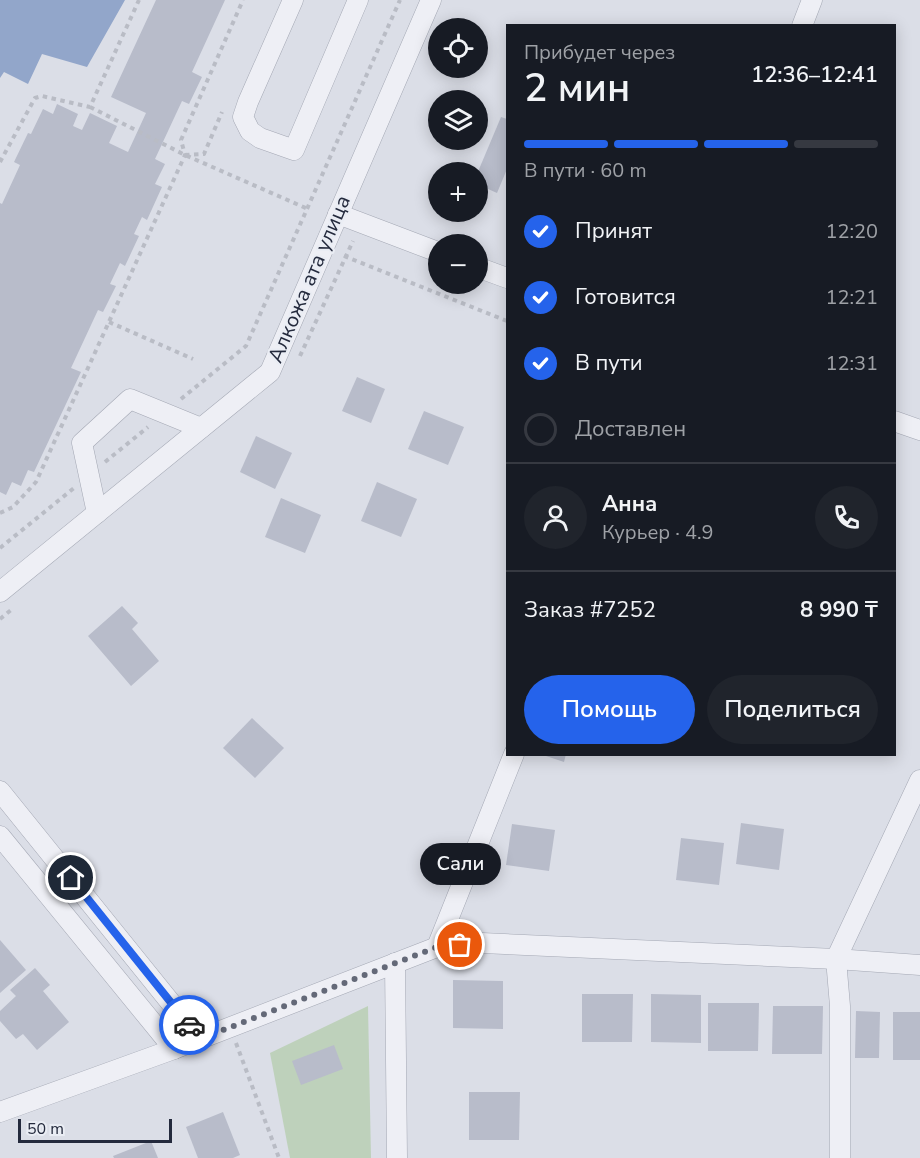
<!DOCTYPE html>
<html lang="ru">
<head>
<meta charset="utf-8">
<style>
	body { margin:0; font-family:"Nunito Sans",sans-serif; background:#20242c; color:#f1f3f6; height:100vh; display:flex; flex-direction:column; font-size:22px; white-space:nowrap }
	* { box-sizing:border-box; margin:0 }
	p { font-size:20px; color:#9ea1a6 }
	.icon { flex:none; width:33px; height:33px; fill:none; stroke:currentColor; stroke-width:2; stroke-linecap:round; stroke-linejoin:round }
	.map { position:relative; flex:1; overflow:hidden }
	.sheet { position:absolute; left:506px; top:24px; width:390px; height:732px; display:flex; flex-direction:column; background:#171b24; border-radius:0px; box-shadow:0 3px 15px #0003 }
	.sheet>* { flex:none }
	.buttons { position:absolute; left:428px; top:18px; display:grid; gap:12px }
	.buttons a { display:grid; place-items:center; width:60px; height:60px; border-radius:50%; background:#171b24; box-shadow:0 3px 15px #0003; font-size:30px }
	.scale { position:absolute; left:18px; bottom:15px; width:154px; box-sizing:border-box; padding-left:6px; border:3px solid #242a3d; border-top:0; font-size:16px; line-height:21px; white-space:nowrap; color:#242a3d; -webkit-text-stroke:4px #eaedf4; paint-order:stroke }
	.pin { position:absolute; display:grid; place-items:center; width:51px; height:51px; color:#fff; margin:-26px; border:3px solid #fff; border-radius:50%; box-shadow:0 2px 6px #0007 }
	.courier { position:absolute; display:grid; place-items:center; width:60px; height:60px; margin:-30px; border:4px solid #2563eb; border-radius:50%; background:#fff; color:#222; box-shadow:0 2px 8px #0007 }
	.bubble { position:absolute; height:42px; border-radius:21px; background:#171b24; box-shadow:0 3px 15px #0003; font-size:20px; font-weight:600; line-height:42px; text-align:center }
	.headline em { font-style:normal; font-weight:600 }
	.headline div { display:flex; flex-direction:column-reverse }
	.headline { display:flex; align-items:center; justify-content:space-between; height:102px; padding:0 18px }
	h1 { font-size:39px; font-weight:600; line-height:45px }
	.bar { display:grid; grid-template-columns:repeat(4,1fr); gap:9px 6px; align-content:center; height:72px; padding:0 18px }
	.bar i { height:8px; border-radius:4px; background:#363941 }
	.bar .current { background:#2563eb }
	.bar p { grid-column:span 4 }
	.line { display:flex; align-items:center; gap:15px; padding:0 18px; border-top:2px solid #363941 }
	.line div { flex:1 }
	.round { display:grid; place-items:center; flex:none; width:63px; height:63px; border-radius:32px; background:#20242c }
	ol { padding:0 18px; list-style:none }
	li { display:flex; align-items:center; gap:18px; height:66px }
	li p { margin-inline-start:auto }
	li .icon { padding:6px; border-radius:50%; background:#2563eb; color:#fff; stroke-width:4 }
	li:last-child { color:#9ea1a6 }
	li i { width:33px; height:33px; border:3px solid #363941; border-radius:50% }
	.cta { display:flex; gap:12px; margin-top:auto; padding:12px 18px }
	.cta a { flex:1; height:69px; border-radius:36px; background:#2563eb; color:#fff; font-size:24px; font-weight:600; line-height:69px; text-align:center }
	.cta a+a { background:#20242c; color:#f1f3f6 }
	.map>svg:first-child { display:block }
</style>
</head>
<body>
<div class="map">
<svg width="920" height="1158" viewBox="0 0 920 1158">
	<rect width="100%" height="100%" fill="#dbdee7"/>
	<path fill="#bed1bb" d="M368,1006L371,1158H290L270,1053Z"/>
	<path fill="#92a6ca" d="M0,0H125L87,67L42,54L28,84L4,72L0,78Z"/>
	<g fill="#b8bcca">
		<path d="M156,0H225L192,72L202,77L189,104L182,101L155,159L165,164L155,184L162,187L147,220L142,217L134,234L139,236L125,266L120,263L110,284L116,286L103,312L98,310L71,368L81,372L34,472L28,470L21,486L12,482L6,495L0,492V203L2,204L20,165L14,162L28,133L31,134L43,109L53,114L57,104L78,114L73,126L82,130L90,113L117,126L109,143L128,152L146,113L111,97Z"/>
		<path d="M501,117L507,119V169L497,193L477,184V174Z"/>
		<path d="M357,377L385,389L371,423L342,411Z"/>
		<path d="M424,411L464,427L448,465L408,449Z"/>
		<path d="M256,436L292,453L275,489L240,472Z"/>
		<path d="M377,482L417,499L401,537L361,521Z"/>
		<path d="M281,498L321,515L305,553L265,537Z"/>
		<path d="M122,606L138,623L132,629L159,661L131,686L88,636Z"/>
		<path d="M252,718L284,748L255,778L223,748Z"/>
		<path d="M540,754H566L564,762Z"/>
		<path d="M741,823L784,829L779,870L736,864Z"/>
		<path d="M512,824L555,830L549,871L506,865Z"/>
		<path d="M681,838L724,843L719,885L676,880Z"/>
		<path d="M0,940L26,970L0,993Z"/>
		<path d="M35,968L50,985L43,991L69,1022L37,1050L23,1034L16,1039L0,1021V1011L16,996L10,990Z"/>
		<path d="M453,980L503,981V1029L453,1028Z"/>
		<path d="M582,994H633L632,1042H582Z"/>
		<path d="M651,994L701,995V1043L651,1042Z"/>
		<path d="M708,1003H759L758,1051H708Z"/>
		<path d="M773,1006H823L822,1054H772Z"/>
		<path d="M856,1011L880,1012L879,1058H855Z"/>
		<rect x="893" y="1012" width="27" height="48"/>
		<path d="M334,1045L343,1069L301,1085L292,1061Z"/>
		<path d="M469,1092H520L519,1140H469Z"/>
		<path d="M223,1112L240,1155L233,1158H198L186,1127Z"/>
		<path d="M151,1141L158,1158H114L113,1156Z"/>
	</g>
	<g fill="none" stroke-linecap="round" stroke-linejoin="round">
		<defs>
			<g id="minor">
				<path d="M293,0L248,102L243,117L250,131L260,138L294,150L358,0"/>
				<path d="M802,26L812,0"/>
				<path d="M338,214L438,252"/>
				<path d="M477,267L507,278"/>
				<path d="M894,421L920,430"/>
				<path d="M97,513L82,443L130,399L201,428"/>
				<path d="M0,592L270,372L431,0"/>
				<path d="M0,791L200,1039"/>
				<path d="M0,836L174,1049"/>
				<path d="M437,947L514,754"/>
				<path d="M395,963L397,1158"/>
				<path d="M0,1112L174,1049L437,947L482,943L836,959L920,965"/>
				<path d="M840,1158V1006L836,959L920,780"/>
			</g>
		</defs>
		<use href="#minor" stroke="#a4a8b4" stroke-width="21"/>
		<g stroke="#b9bcc5" stroke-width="4" stroke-dasharray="4.5 4.5" stroke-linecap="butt">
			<path d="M90,107L185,155L308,209"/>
			<path d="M185,155L204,154L222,112"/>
			<path d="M0,162L35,98L42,96L90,107L139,0"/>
			<path d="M344,256L507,321"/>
			<path d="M109,322L193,359"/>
			<path d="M300,356L353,241"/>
			<path d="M181,399L246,346L400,0"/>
			<path d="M105,462L148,427"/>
			<path d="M0,513L13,507L36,482L185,155L181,140L243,0"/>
			<path d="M0,548L74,488"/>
			<path d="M0,619L11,610"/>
			<path d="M236,1043L279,1158"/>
		</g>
		<use href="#minor" stroke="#eeeff5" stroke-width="20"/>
	</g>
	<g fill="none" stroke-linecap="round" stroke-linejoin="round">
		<path stroke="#646978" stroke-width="6" stroke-dasharray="0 10.8" d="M189,1025L200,1039L437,947L460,945"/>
		<path stroke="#2563eb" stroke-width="8" d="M71,878L189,1025"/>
	</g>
	<g text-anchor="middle" stroke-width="4.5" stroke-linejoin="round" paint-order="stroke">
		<g font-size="21" fill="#242a3d" stroke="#eaedf4">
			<text transform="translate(309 279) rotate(-67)" y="7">Алкожа ата улица</text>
		</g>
	</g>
</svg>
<div class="buttons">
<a><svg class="icon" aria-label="locate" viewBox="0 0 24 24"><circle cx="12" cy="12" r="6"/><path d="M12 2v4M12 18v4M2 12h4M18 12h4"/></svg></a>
<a><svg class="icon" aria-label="layers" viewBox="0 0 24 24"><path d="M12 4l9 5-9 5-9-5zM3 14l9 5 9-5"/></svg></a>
<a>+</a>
<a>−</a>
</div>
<div class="scale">50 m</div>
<div class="pin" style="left:460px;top:945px;background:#ea580c"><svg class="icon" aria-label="bag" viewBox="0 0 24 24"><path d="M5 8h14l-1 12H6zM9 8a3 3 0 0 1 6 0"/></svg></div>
<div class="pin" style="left:71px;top:878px;background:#1f2937"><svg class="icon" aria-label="home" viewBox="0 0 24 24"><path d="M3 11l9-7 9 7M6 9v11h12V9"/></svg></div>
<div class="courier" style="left:189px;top:1025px"><svg class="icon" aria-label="car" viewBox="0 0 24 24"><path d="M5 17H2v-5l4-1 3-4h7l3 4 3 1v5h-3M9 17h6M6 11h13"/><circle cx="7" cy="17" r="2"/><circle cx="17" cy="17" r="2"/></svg></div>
<div class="bubble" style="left:420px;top:843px;width:81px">Сали</div>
<section class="sheet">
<div class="headline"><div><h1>2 мин</h1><p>Прибудет через</p></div><em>12:36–12:41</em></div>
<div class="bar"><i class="current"></i><i class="current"></i><i class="current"></i><i></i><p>В пути · 60 m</p></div>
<ol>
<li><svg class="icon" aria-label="check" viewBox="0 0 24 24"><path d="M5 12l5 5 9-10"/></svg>Принят<p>12:20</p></li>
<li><svg class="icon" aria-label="check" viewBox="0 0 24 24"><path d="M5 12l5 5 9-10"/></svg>Готовится<p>12:21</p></li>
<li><svg class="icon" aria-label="check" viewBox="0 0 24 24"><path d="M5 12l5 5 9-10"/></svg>В пути<p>12:31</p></li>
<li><i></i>Доставлен</li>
</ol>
<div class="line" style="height:108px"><a class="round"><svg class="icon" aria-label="person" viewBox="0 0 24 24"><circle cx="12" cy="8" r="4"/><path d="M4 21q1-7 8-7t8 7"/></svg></a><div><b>Анна</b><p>Курьер · 4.9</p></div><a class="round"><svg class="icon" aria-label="phone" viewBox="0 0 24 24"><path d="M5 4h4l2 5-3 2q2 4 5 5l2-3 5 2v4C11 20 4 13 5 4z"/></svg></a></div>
<div class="line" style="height:78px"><div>Заказ #7252</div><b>8 990 ₸</b></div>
<div class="cta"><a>Помощь</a><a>Поделиться</a></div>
</section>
</div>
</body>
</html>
